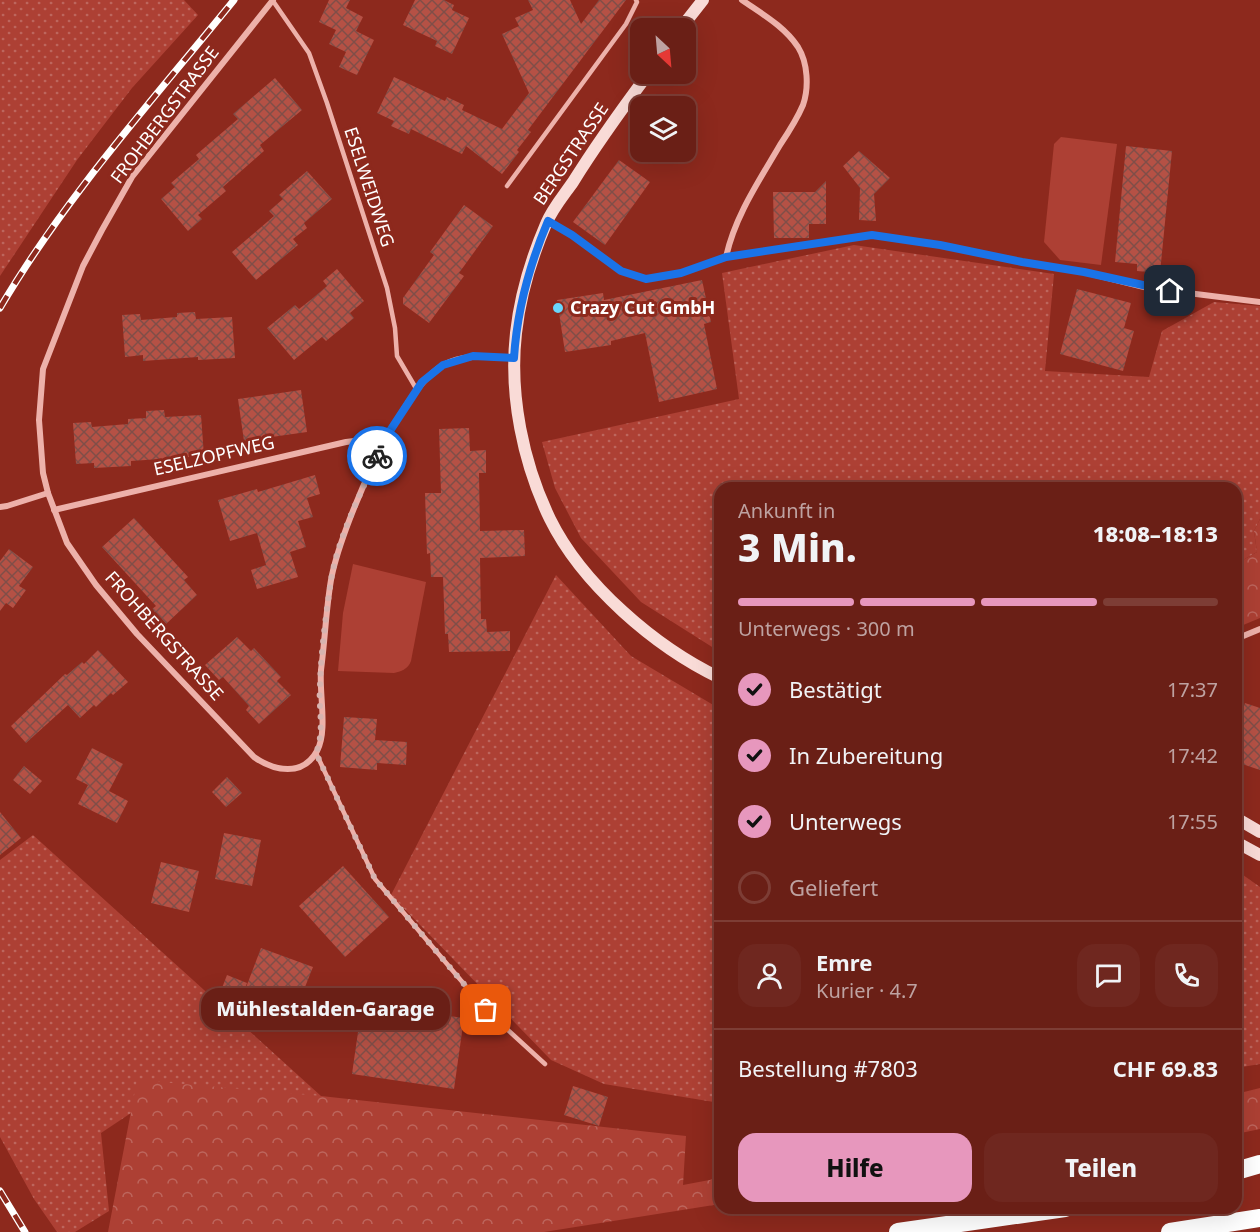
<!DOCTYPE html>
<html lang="de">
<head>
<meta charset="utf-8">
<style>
	body { margin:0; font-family:"Noto Sans",sans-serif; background:#6f271f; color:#f1f3f6; height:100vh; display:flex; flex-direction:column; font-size:22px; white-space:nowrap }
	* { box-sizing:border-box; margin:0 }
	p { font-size:20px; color:#bea2a1 }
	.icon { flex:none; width:33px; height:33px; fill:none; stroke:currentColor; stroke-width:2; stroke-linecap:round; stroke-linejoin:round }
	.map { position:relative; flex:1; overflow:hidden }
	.sheet { position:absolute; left:714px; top:482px; width:528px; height:732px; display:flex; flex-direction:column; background:#6a1f16; border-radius:18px; box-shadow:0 6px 24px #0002,0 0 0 2px #7d3d35 }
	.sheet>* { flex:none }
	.needle { width:39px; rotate:154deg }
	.controls { position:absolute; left:630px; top:18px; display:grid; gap:12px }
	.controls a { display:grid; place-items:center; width:66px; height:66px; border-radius:12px; background:#6a1f16; box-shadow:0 6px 24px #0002,0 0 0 2px #7d3d35; font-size:30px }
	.pin { position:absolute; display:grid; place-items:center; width:51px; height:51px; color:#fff; margin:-26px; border-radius:12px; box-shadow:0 3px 9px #0006 }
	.courier { position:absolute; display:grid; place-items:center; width:60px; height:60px; margin:-30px; border:4px solid #1a73e8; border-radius:50%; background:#fff; color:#222; box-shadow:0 2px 8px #0007 }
	.bubble { position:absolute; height:42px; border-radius:18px; background:#6a1f16; box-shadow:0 6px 24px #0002,0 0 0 2px #7d3d35; font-size:20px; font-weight:800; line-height:42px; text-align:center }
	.summary em { font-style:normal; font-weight:800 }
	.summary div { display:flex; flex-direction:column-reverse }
	.summary { display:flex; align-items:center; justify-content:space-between; height:102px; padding:0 24px }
	h1 { font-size:39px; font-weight:800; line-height:45px }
	.bar { display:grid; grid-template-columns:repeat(4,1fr); gap:9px 6px; align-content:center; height:72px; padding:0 24px }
	.bar i { height:8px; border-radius:4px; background:#7d3d35 }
	.bar .active { background:#e797bd }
	.bar p { grid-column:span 4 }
	.line { display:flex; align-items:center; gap:15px; padding:0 24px; border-top:2px solid #7d3d35 }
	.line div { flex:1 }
	.round { display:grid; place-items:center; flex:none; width:63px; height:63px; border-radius:18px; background:#6f271f }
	ol { padding:0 24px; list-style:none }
	li { display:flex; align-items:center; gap:18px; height:66px }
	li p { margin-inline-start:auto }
	li .icon { padding:6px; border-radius:50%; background:#e797bd; color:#111; stroke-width:4 }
	li:last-child { color:#bea2a1 }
	li i { width:33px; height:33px; border:3px solid #7d3d35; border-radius:50% }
	.cta { display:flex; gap:12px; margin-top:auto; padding:12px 24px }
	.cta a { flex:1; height:69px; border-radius:18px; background:#e797bd; color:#111; font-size:24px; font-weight:800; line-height:69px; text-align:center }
	.cta a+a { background:#6f271f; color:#f1f3f6 }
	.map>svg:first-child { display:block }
</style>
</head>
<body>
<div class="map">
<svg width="1260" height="1232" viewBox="0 0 1260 1232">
	<defs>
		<pattern id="green-dots" width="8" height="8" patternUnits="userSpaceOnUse" patternTransform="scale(1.5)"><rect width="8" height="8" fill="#ad4034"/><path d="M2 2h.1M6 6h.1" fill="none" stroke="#bd665d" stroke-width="1.8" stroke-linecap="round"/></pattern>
		<pattern id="forest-crowns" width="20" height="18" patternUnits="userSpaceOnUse" patternTransform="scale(1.5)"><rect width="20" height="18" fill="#ad4034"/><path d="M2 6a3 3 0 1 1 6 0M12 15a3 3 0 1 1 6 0" fill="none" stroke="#bd665d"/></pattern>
		<pattern id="building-cross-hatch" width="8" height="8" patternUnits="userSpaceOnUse" patternTransform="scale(1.5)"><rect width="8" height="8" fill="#b55145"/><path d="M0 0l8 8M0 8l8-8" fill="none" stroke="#804e48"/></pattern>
	</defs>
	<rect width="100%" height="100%" fill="#8d291d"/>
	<g fill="url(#green-dots)">
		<path d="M0,0H184L198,15L132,88L77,160L0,276Z"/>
		<path d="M854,245L1054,274L1045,371L1149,377L1162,331L1214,302L1260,306V519L1254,531L1257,552L1236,564V488H720V652L641,602L581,538L555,488L542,442L739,399L722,273Z"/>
		<path d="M556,575L631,656L720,709V1103L604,1084L551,1060L391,895Z"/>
		<path d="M33,835L321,1096L158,1095L101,1133L109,1211L75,1232H57L34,1199L0,1137V860Z"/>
		<path d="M1236,870L1260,887V1064L1236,1068Z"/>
	</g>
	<g fill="url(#forest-crowns)">
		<path d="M1260,519V618L1236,628V564L1257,552L1254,531Z"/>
		<path d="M137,1080L321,1096L686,1136L683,1185L720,1178V1204L544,1232H108Z"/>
		<path d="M1260,1088V1129L1236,1134V1094Z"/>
	</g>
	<g fill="#ad4034">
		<path d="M1061,137L1117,144L1101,265L1060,260L1044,242L1054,144Z"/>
		<path d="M353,564L426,582L411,661C408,669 402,671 394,673L338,671L343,613Z"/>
	</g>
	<g fill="url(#building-cross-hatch)">
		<path d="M329,0H350L346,8L363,17L356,31L374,40L357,75L339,67L346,52L329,44L336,30L319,22Z"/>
		<path d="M415,0H444L454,5L452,10L469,18L452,54L435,46L437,41L403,25Z"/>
		<path d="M528,0H570L581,24L599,0H626L528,130L531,132L517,150L519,152L502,174L466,146L462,154L411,129L409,134L391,126L394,121L377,113L394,77L445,101L447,97L464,105L462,110L502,129L529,93L502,34L519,26L515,18L533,10Z"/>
		<path d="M275,78L302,110L260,145L264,151L223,187L226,191L198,215L202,219L188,231L161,199L175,187L171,183L199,159L196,155L238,119L233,114Z"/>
		<path d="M1126,146L1172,151L1160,273L1137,271V264L1115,262Z"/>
		<path d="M859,151L890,178L874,194L876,221L859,220L860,188L843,166Z"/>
		<path d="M619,160L650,182L605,245L573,222Z"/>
		<path d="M307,171L332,199L304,223L307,228L293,239L298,245L256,280L232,252L274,216L269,211L283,199L279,195Z"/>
		<path d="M826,181V224H809V238H774L773,192H815Z"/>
		<path d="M464,205L493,226L459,273L464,276L429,323L403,304V298L434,255L430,252Z"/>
		<path d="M337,269L364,301L350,313L354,318L326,341L322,337L294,360L267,328L295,305L299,309L313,298L327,286L323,281Z"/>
		<path d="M702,280L711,322L704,324L717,389L659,402L645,333L611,341V345L565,352L557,300L603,293L604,300Z"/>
		<path d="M1077,289L1131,303L1124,328L1134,331L1123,371L1060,354Z"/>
		<path d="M195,312L196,319L232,317L235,358L198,360V357L143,361V355L125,357L122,315L140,314L141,320L177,317V313Z"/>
		<path d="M301,390L307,432L244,441L238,399Z"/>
		<path d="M164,410L165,417L201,415L204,456L131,461V466L94,468V463L76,464L73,423L91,422L92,427L128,424V419L146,418V411Z"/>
		<path d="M469,428L470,451L486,450V473H479L480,531L524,530L525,556L480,558L481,619H486L487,632L510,631V651L449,652L448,634H445L443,577H431L430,553L427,554L425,493H441L439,429Z"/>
		<path d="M315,475L320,494L307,498L313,517L298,521L306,547L290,552L298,577L257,589L251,570L266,565L257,533L230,541L218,500L257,489L258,492Z"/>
		<path d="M134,518L188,577L184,580L197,595L166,624L152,609L156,606L102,547Z"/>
		<path d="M9,549L33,567L19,586L26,590L13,608L6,603L0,611V561Z"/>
		<path d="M237,637L251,651L254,648L268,663L281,677L277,681L291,695L259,724L246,710L249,706L223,677L219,680L205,665Z"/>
		<path d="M98,650L128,682L113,695L111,693L96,707L94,705L80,718L68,705L26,743L11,726L65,674L67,675L82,662L84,664Z"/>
		<path d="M1245,703L1260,708V770L1236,762V730Z"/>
		<path d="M344,717L377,719L375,740L407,742L406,765L377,763V770L340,767Z"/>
		<path d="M92,748L123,764L109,791L128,801L117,823L78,804L88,785L76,779Z"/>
		<path d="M24,766L42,781L30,794L13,780Z"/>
		<path d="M227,777L242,793L226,807L212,792Z"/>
		<path d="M0,812L21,838L0,855Z"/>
		<path d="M224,833L261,840L252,886L215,879Z"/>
		<path d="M161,862L199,871L189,912L151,903Z"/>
		<path d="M343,866L389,917L345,957L299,906Z"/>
		<path d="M261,948L313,967L293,1017L242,998Z"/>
		<path d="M227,975L247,983L237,1009L217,1001Z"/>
		<path d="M362,1004L464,1018L454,1089L352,1074Z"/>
		<path d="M573,1086L608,1097L599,1126L564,1115Z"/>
	</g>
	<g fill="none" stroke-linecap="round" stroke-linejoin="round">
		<g stroke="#edb1aa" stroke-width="4.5">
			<path d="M273,1L309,53L327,103L387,288L395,328L397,356L417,390"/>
			<path d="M507,186L626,24L637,2L636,0"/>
			<path d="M316,753L375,879L486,1010L545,1064"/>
		</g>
		<g stroke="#edb1aa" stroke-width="6">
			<path d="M273,0L132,177L102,230L83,266L43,369L39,420L43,473L48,493L67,543L96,585L137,634L254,757C274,771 303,777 317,751C328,731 319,694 321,670C325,640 326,609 331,580C340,530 399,390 443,365C465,353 490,357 514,358"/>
			<path d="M548,221L572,235L621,271L647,279L681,273L726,257L872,235L941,245L1022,262L1084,272L1148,288L1260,302"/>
			<path d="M726,257C735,216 759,181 780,145C788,133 797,119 803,105C809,88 808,63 798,47C784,26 762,14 742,0"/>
			<path d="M0,507L7,506L48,493"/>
			<path d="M54,510L346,442L362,440L382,443"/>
			<path d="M1236,639L1260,629"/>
		</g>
		<g stroke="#f9dbd7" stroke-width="12">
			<path d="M681,28L703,0"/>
			<path d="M648,74C622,109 596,145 573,182C564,195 552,209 546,224C531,259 520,296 516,333C509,395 523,463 550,519C582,584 655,647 720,678"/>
			<path d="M1236,818L1260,832"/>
			<path d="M1236,842L1260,855"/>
		</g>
		<g stroke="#fff" stroke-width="18">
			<path d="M1236,1171L1260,1164"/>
			<path d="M898,1232L1065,1208"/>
			<path d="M1170,1232L1260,1218"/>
		</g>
		<defs>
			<g id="rail">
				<path d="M0,308C65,197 153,100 234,0"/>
				<path d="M0,1191L25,1232"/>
			</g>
		</defs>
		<use href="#rail" stroke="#fff" stroke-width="7"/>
		<use href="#rail" stroke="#8d291d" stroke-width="4.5" stroke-dasharray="14" stroke-linecap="butt"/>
	</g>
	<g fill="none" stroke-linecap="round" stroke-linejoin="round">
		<path stroke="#d7b4b0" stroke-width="6" stroke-dasharray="0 10.8" d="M377,456C360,496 338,537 331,580C326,614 321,651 320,685C318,708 325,730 316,753L375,879L486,1010"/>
		<path stroke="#1a73e8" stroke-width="8" d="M377,456L382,443L422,382L443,365L473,356L514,358C517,310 529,266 548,221L572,235L621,271L646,279L681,273L726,257L872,235L940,245L1022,262L1084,272L1170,291"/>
	</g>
	<circle fill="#69d6fc" stroke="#8d291d" stroke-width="2" cx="558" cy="308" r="6"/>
	<g text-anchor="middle" stroke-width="6" stroke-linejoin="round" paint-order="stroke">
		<g font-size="18" fill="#fff" stroke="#8d291d">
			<text transform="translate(165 115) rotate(-53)" y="6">FROHBERGSTRASSE</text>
			<text transform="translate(571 154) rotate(-56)" y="6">BERGSTRASSE</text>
			<text transform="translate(369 187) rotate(72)" y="6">ESELWEIDWEG</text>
			<text transform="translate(214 456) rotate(-13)" y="6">ESELZOPFWEG</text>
			<text transform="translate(164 636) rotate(48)" y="6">FROHBERGSTRASSE</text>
		</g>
		<g font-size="18" font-weight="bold" fill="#fff" stroke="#8d291d" text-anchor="start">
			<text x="570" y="314">Crazy Cut GmbH</text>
		</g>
	</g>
</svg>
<div class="controls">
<a><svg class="needle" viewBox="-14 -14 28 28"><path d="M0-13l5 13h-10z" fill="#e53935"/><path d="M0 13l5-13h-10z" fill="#bea2a1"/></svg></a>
<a><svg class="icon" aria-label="layers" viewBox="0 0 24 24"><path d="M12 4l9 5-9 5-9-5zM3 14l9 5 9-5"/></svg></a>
</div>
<div class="pin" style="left:486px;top:1010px;background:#ea580c"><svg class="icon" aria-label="bag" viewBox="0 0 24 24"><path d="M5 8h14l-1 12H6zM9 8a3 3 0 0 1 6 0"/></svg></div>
<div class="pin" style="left:1170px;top:291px;background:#1f2937"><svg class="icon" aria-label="home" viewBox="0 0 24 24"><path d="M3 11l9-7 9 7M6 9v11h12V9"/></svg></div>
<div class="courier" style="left:377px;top:456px"><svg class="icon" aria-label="bike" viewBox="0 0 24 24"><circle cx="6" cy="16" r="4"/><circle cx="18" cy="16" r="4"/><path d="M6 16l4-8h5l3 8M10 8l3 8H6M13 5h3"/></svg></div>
<div class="bubble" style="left:201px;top:988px;width:249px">Mühlestalden-Garage</div>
<section class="sheet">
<div class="summary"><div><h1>3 Min.</h1><p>Ankunft in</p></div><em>18:08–18:13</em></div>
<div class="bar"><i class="active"></i><i class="active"></i><i class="active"></i><i></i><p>Unterwegs · 300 m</p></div>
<ol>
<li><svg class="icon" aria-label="check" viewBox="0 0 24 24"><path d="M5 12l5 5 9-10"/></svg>Bestätigt<p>17:37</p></li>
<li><svg class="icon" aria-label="check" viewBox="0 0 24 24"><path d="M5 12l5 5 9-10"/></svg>In Zubereitung<p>17:42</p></li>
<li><svg class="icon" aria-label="check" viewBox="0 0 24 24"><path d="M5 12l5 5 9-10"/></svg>Unterwegs<p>17:55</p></li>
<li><i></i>Geliefert</li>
</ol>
<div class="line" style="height:108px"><a class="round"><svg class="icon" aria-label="person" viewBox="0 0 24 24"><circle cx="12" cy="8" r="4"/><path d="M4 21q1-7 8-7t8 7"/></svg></a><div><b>Emre</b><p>Kurier · 4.7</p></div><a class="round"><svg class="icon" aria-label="chat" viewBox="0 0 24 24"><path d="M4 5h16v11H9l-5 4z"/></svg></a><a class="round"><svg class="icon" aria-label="phone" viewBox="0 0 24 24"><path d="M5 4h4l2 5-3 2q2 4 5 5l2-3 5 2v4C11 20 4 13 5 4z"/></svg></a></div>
<div class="line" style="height:78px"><div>Bestellung #7803</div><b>CHF 69.83</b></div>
<div class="cta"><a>Hilfe</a><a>Teilen</a></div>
</section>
</div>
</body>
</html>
